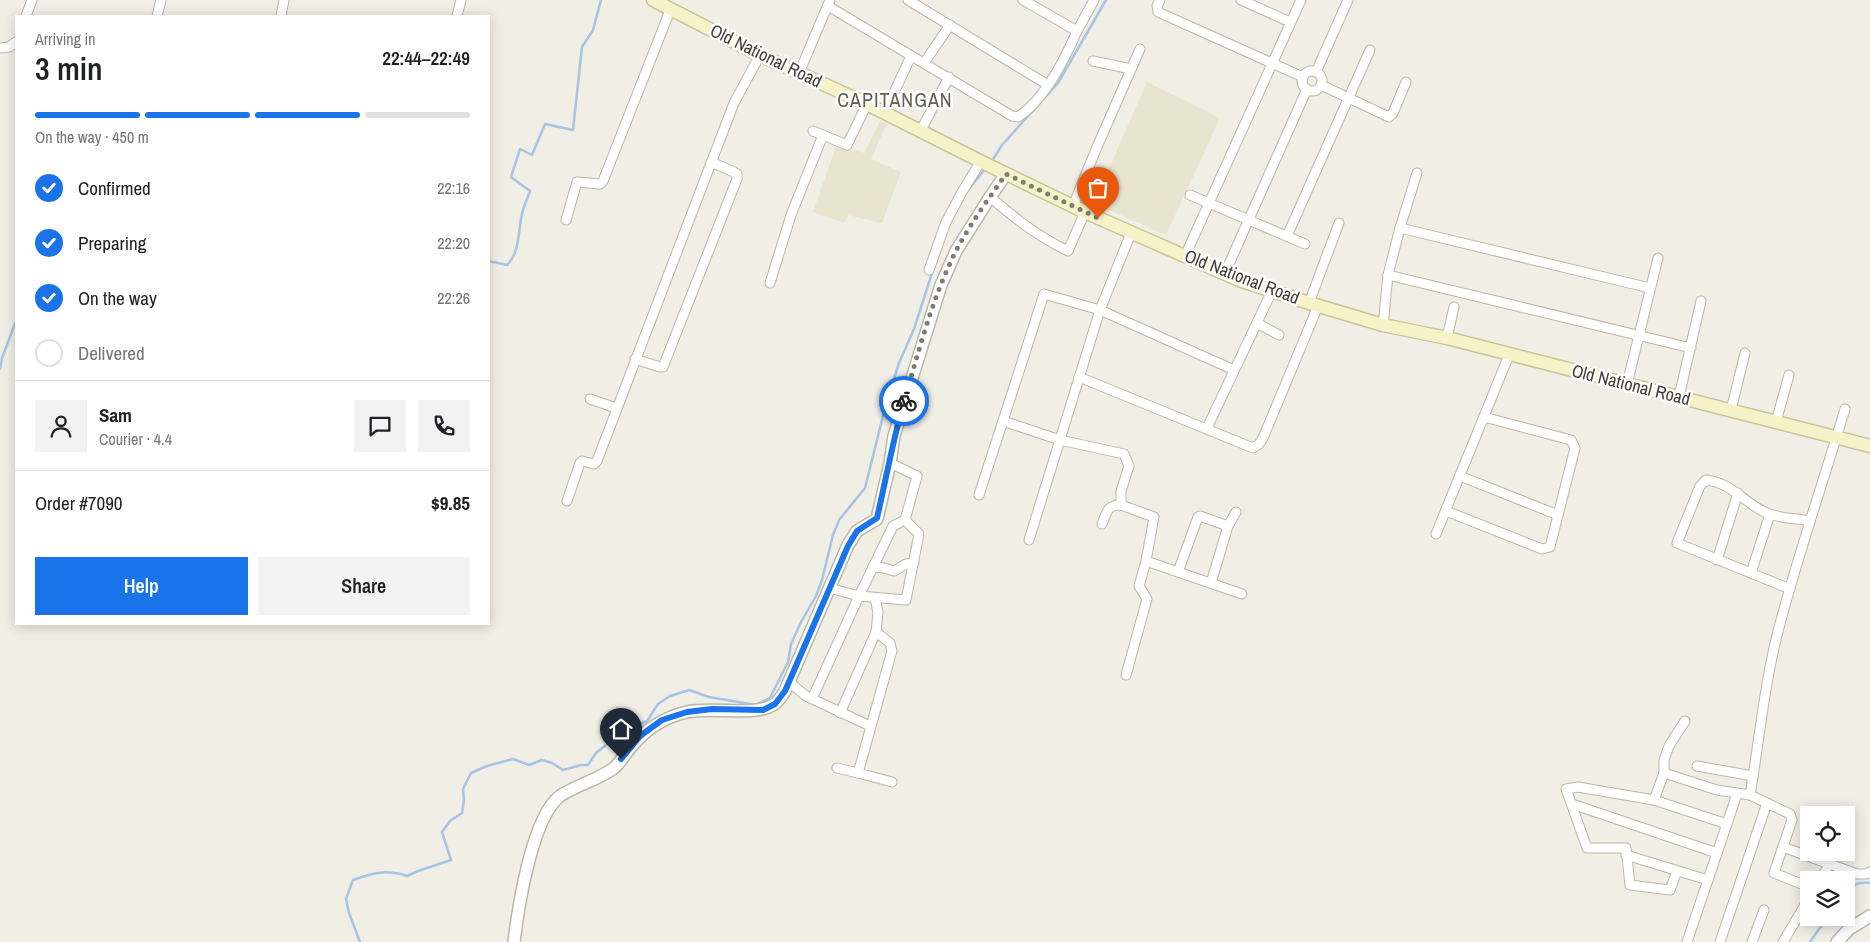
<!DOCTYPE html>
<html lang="en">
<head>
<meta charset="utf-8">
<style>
	body { margin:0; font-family:"Archivo Narrow",sans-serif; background:#f2f2f2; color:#202124; height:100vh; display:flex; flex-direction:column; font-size:19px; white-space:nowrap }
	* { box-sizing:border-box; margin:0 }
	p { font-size:16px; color:#757577 }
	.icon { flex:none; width:28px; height:28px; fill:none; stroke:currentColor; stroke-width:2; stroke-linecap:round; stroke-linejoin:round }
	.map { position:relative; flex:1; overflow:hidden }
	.details { position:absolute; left:15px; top:15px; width:475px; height:610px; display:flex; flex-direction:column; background:#fff; border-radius:0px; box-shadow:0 2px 12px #0003 }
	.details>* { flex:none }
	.fabs { position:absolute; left:1800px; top:806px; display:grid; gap:10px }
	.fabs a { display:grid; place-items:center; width:55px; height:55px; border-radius:0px; background:#fff; box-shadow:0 2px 12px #0003; font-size:25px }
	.pin { position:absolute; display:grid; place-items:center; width:42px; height:42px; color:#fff; margin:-51px -21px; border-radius:50% 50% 50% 0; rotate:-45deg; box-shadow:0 0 5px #0007 }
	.pin .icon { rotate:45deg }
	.courier { position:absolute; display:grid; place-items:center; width:50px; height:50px; margin:-25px; border:4px solid #1a73e8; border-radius:50%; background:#fff; color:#222; box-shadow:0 1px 6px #0007 }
	.headline em { font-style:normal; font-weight:600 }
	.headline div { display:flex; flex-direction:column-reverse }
	.headline { display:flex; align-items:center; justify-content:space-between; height:85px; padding:0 20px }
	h1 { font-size:32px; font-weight:600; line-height:38px }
	.bar { display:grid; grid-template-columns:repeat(4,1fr); gap:8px 5px; align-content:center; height:60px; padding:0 20px }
	.bar i { height:6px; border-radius:4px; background:#e0e0e0 }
	.bar .on { background:#1a73e8 }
	.bar p { grid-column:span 4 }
	.line { display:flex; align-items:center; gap:12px; padding:0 20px; border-top:1px solid #e0e0e0 }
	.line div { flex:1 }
	.round { display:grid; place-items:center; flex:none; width:52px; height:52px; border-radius:0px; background:#f2f2f2 }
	ol { padding:0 20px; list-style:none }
	li { display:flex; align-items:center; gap:15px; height:55px }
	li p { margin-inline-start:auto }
	li .icon { padding:5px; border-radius:50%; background:#1a73e8; color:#fff; stroke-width:4 }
	li:last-child { color:#757577 }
	li i { width:28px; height:28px; border:2px solid #e0e0e0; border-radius:50% }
	.action { display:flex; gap:10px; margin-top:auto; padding:10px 20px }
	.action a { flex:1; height:58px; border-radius:0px; background:#1a73e8; color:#fff; font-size:20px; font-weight:600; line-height:58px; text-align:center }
	.action a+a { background:#f2f2f2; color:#202124 }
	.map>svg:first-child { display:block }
</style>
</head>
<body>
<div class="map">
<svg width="1870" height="942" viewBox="0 0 1870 942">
	<rect width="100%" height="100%" fill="#f0eee5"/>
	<g fill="#e8e4d0">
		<path d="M1147,82L1220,118L1166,235L1094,203Z"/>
		<path d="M880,121L887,124L871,159L901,172L882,223L848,215L844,223L813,212L837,144L864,153Z"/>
	</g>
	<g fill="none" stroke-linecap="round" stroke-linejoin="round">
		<g stroke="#a8c3e6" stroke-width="2.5">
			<path d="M992,161L1002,145L1058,83L1106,0"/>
			<path d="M968,190L985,169"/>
			<path d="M489,261L507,265C520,253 518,230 522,214C524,206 527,199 530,191L511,177L520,149L532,155L545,124L573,130L582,47L593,30L601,0"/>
			<path d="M0,369L2,358L16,321"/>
			<path d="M1846,891C1853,884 1860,881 1870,883"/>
			<path d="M360,942L349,913L346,899L353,880C373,873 386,869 407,876L418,871L451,860L442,832L450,821L462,813L464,800L463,789L471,773L487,766L513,759L529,765L542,760L552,763L563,770L581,765H588L596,753L625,730L647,721L658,704L670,696L689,690L709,697L756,705L770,698L788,662L791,644L801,622L816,596L822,580L833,535L839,520L865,488L887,400L899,363L914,329L933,270"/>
			<path d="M1810,942L1827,918"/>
		</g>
		<defs>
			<g id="minor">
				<path d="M908,0L1048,85"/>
				<path d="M1160,0L1157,6L1158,12L1303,77"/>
				<path d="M1241,0L1290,22"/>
				<path d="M828,6L1012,116L1018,117C1044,100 1065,59 1077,31L1023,0"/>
				<path d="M26,16L32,0"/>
				<path d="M157,16L161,0"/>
				<path d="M281,16L284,0"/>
				<path d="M457,16L461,0"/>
				<path d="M1077,31L1094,0"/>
				<path d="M0,48L9,47L16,42"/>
				<path d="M1093,61L1131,69"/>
				<path d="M924,63L950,25"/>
				<circle cx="1312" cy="81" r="10"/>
				<path d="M1316,72L1348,0"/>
				<path d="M799,73L830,0"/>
				<path d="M1321,85L1389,117L1393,113L1406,82"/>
				<path d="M885,112L911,56"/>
				<path d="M921,130L949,77"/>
				<path d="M813,131L847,145L867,104"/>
				<path d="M1190,195L1305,244"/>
				<path d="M990,197C1016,219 1037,236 1068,251L1085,212"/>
				<path d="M1073,206L1097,147L1140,49"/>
				<path d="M566,220L577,182L600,184L603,181L671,8"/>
				<path d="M1400,228L1417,173"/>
				<path d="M1287,236L1370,50"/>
				<path d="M1185,256L1301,0"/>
				<path d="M929,270L946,222L962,192L981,161"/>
				<path d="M1225,273L1307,89"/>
				<path d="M1388,275L1691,348"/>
				<path d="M770,283L791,215L823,135"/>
				<path d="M1309,303L1339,223"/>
				<path d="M1257,323L1279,335"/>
				<path d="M1383,325L1388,275L1400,228L1650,288"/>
				<path d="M1447,338L1454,307"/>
				<path d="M635,359L660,367H663L737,179V174L734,172L711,162"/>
				<path d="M1079,377L1253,448L1259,444L1263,438L1318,306"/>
				<path d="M1627,384L1658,258"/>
				<path d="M1679,397L1701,301"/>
				<path d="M590,399L616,408"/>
				<path d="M1731,410L1745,353"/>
				<path d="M1003,421L1060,440L1124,454L1129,466L1121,491V505L1154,517L1146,561L1139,586L1147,599L1126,675"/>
				<path d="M1776,422L1789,375"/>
				<path d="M1207,428L1272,291"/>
				<path d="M1460,476L1558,515"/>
				<path d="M979,495L1044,294L1100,310L1234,370"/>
				<path d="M567,501L580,463L582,461L594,464L597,461L734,103L760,55"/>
				<path d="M1446,511L1542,549L1550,547L1575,448L1571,440L1484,417"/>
				<path d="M1102,524C1107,512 1107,505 1121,505"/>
				<path d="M1436,534L1509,355"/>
				<path d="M1029,540L1100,310L1131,233"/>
				<path d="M1717,560L1738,493"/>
				<path d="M1146,561L1242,594"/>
				<path d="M873,567L884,568L894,571L906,564L914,562"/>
				<path d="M1178,572L1198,517L1200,516L1228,526"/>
				<path d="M1751,573L1770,514"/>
				<path d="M1211,583L1228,526L1236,512"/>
				<path d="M829,588L859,596L906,600L919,534L905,520"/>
				<path d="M1790,589L1677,543L1700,486L1706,480C1731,482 1745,504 1767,513C1781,519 1796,518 1810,521"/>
				<path d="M789,682L806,696L870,726"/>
				<path d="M812,699L859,596L893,526L905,520L917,476L890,463"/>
				<path d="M840,713L876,632L878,612L875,598"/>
				<path d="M1697,766L1753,776"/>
				<path d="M837,768L858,773L892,651L890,643L876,632"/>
				<path d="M858,773L892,782"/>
				<path d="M1664,773L1717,790L1750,795L1790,814L1792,820L1774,873L1809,887"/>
				<path d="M1750,795C1760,736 1765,677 1781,620C1800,549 1824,479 1845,409"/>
				<path d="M1654,800L1664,773V760L1669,746L1685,721"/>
				<path d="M1572,804L1717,853"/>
				<path d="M1783,847L1857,874H1866L1870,872"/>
				<path d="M1626,855L1708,880"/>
				<path d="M1677,871L1670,890L1630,885L1626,848H1587L1566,789L1578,787L1654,800L1727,824"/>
				<path d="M1820,880L1829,865"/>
				<path d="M1687,942L1737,794"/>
				<path d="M1720,942L1767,803"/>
				<path d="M1752,942L1764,910"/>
				<path d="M1783,942L1809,898"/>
			</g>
			<g id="tertiary">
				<path d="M514,942C518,908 532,817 560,796C576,785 598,780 614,768C620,763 625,754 631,747C646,729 664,717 687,712C712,706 753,717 773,705C778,702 782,696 785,691L848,545L857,531L877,519L890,463L894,436L941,285L956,251L990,197L1006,174"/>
				<path d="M1837,942L1849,929L1870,916"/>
			</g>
			<path id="secondary" d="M653,0L760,55L867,104L986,164L1085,212L1239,280L1309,303L1383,325L1447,338L1870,446"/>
		</defs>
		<use href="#minor" stroke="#bab7a9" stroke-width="11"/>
		<use href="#tertiary" stroke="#bab7a9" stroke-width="14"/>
		<use href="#secondary" stroke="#cac599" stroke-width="15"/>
		<use href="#minor" stroke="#fff" stroke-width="9"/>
		<use href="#tertiary" stroke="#fff" stroke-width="11"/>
		<use href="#secondary" stroke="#f7f3c8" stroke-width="12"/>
	</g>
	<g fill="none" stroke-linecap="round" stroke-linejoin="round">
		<path stroke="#7f7c73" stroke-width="5" stroke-dasharray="0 9" d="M904,401C919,351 932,298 956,251C970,224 989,198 1006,174L1098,218"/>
		<path stroke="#1a73e8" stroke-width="6" d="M621,759L640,736L662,720L687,712L712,709L763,710L775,704L785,691L848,546L857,531L877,518C886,479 893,440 904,401"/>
	</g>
	<g text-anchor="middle" stroke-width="5" stroke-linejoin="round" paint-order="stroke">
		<g font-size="18" fill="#423f35" stroke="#fff">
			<text transform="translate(766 56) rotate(26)" y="6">Old National Road</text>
			<text transform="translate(1242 277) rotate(21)" y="6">Old National Road</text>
			<text transform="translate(1631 385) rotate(14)" y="6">Old National Road</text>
		</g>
		<g font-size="20" letter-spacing="1" fill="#635e4e" stroke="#fff">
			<text x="895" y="107">CAPITANGAN</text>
		</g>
	</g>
</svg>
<div class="fabs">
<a><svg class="icon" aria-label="locate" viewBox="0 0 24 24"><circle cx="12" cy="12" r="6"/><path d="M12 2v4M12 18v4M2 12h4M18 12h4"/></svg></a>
<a><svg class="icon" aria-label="layers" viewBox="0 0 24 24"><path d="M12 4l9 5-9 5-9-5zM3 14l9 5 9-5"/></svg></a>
</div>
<div class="pin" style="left:1098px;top:218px;background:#ea580c"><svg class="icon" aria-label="bag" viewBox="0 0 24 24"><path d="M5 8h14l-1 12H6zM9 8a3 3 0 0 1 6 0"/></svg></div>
<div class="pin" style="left:621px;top:759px;background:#1f2937"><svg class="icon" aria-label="home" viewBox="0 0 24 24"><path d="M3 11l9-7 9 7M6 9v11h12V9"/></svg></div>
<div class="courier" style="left:904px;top:401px"><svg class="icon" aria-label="bike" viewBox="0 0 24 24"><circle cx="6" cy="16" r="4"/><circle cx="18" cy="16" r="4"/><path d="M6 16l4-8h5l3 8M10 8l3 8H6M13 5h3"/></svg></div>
<section class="details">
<div class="headline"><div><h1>3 min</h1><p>Arriving in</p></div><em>22:44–22:49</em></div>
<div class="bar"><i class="on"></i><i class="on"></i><i class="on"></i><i></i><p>On the way · 450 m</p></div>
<ol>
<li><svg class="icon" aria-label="check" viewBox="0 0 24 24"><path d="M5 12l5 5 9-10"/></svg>Confirmed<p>22:16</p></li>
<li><svg class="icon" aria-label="check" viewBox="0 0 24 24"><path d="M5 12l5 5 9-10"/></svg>Preparing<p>22:20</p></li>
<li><svg class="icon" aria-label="check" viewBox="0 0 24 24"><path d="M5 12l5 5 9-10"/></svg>On the way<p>22:26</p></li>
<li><i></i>Delivered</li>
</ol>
<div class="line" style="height:90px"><a class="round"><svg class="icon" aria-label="person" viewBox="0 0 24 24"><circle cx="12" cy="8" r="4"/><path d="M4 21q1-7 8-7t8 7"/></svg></a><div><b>Sam</b><p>Courier · 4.4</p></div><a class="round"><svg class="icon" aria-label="chat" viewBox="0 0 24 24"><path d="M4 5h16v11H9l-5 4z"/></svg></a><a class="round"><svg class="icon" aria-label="phone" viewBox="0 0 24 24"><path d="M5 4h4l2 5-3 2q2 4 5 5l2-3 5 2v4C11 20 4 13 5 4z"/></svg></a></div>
<div class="line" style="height:65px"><div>Order #7090</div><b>$9.85</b></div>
<div class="action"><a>Help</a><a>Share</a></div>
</section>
</div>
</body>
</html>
